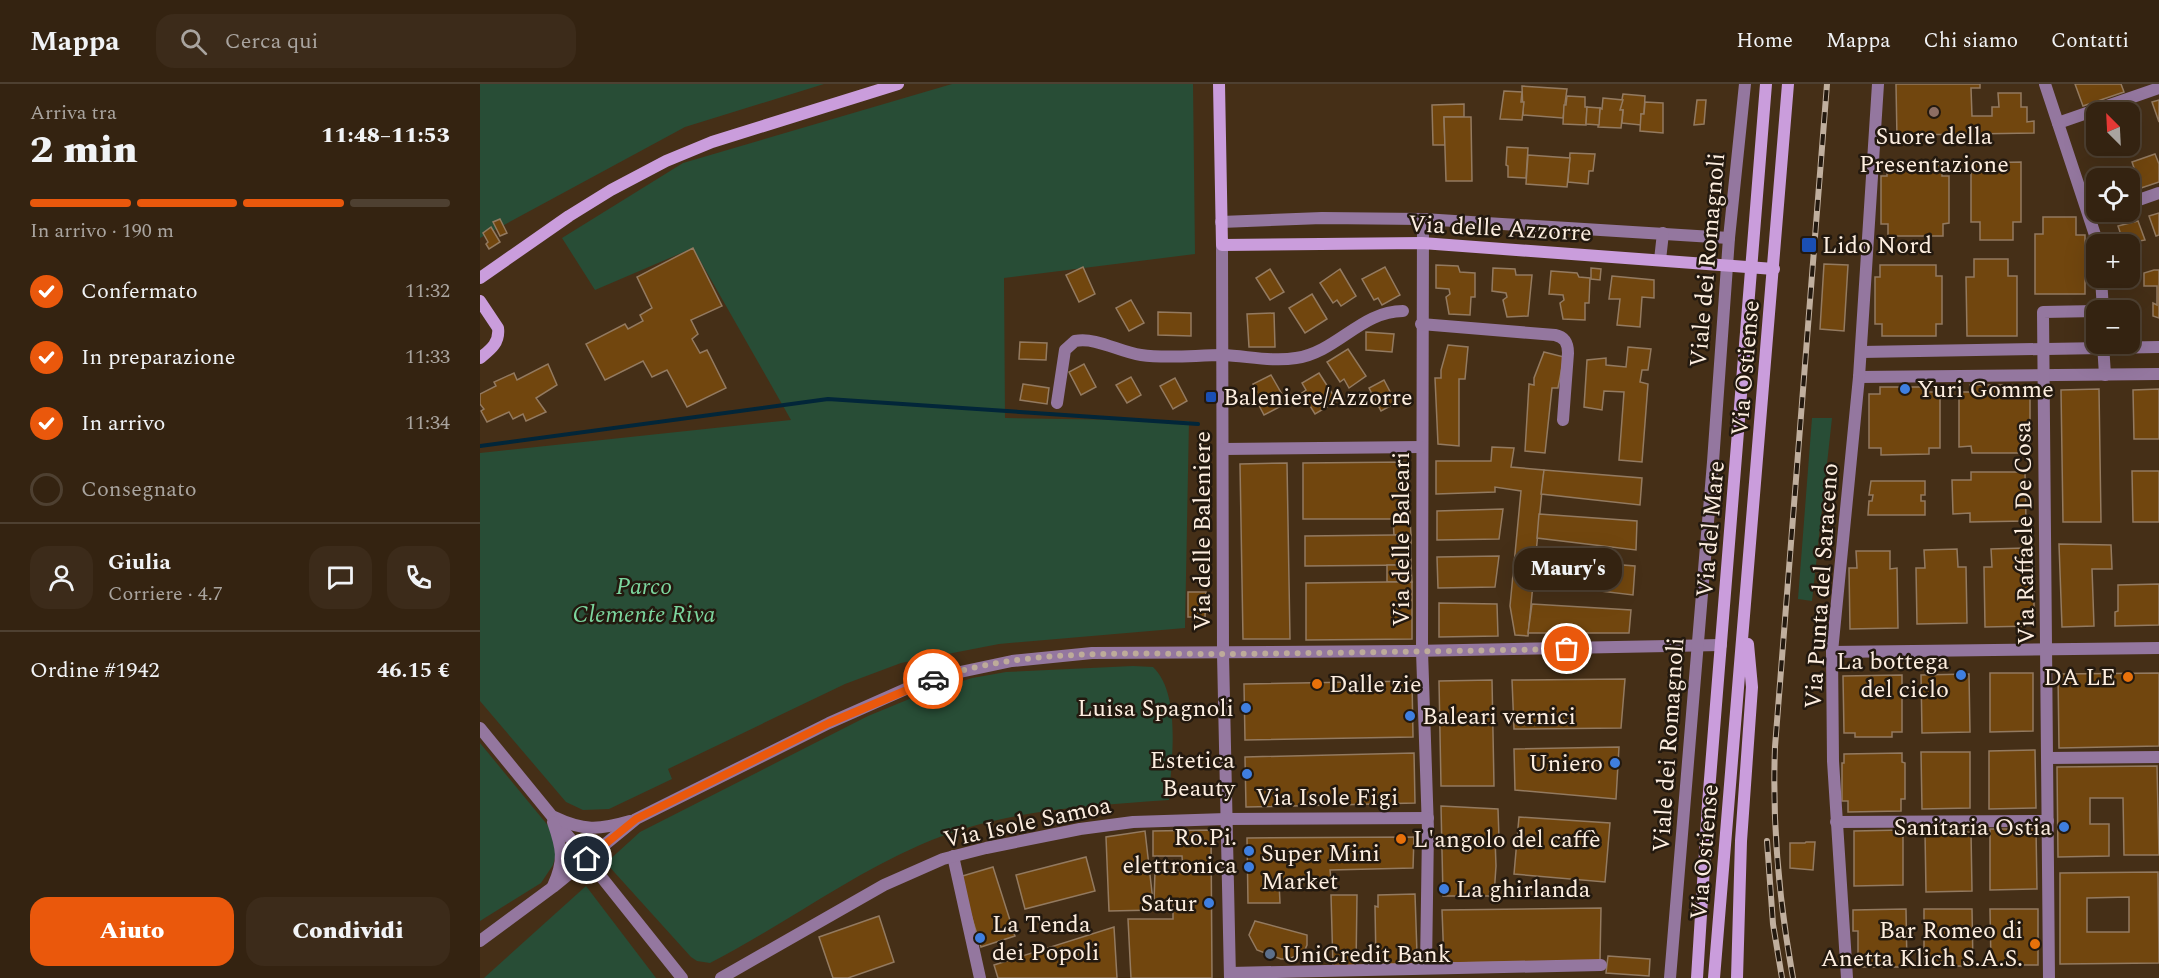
<!DOCTYPE html>
<html lang="it">
<head>
<meta charset="utf-8">
<style>
	body { margin:0; font-family:Spectral,serif; background:#3c2b1a; color:#f1f3f6; height:100vh; display:flex; flex-direction:column; font-size:22px; white-space:nowrap }
	* { box-sizing:border-box; margin:0 }
	p { font-size:20px; color:#a9a49f }
	.icon { flex:none; width:33px; height:33px; fill:none; stroke:currentColor; stroke-width:2; stroke-linecap:round; stroke-linejoin:round }
	.map { position:relative; flex:1; overflow:hidden }
	.panel { display:flex; flex-direction:column; background:#342311; width:480px }
	.panel>* { flex:none }
	.needle { width:39px; rotate:336deg }
	.tools { position:absolute; left:1606px; top:18px; display:grid; gap:12px }
	.tools a { display:grid; place-items:center; width:54px; height:54px; border-radius:12px; background:#342311; box-shadow:0 6px 24px #0002,0 0 0 2px #4e4031; font-size:30px }
	.pin { position:absolute; display:grid; place-items:center; width:51px; height:51px; color:#fff; margin:-26px; border:3px solid #fff; border-radius:50%; box-shadow:0 2px 6px #0007 }
	.courier { position:absolute; display:grid; place-items:center; width:60px; height:60px; margin:-30px; border:4px solid #ea580c; border-radius:50%; background:#fff; color:#222; box-shadow:0 2px 8px #0007 }
	.bubble { position:absolute; height:42px; border-radius:18px; background:#342311; box-shadow:0 6px 24px #0002,0 0 0 2px #4e4031; font-size:20px; font-weight:800; line-height:42px; text-align:center }
	.head em { font-style:normal; font-weight:800 }
	.head div { display:flex; flex-direction:column-reverse }
	.head { display:flex; align-items:center; justify-content:space-between; height:102px; padding:0 30px }
	h1 { font-size:39px; font-weight:800; line-height:45px }
	.bar { display:grid; grid-template-columns:repeat(4,1fr); gap:9px 6px; align-content:center; height:72px; padding:0 30px }
	.bar i { height:8px; border-radius:4px; background:#4e4031 }
	.bar .on { background:#ea580c }
	.bar p { grid-column:span 4 }
	.line { display:flex; align-items:center; gap:15px; padding:0 30px; border-top:2px solid #4e4031 }
	.line div { flex:1 }
	.round { display:grid; place-items:center; flex:none; width:63px; height:63px; border-radius:18px; background:#3c2b1a }
	ol { padding:0 30px; list-style:none }
	li { display:flex; align-items:center; gap:18px; height:66px }
	li p { margin-inline-start:auto }
	li .icon { padding:6px; border-radius:50%; background:#ea580c; color:#fff; stroke-width:4 }
	li:last-child { color:#a9a49f }
	li i { width:33px; height:33px; border:3px solid #4e4031; border-radius:50% }
	.cta { display:flex; gap:12px; margin-top:auto; padding:12px 30px }
	.cta a { flex:1; height:69px; border-radius:18px; background:#ea580c; color:#fff; font-size:24px; font-weight:800; line-height:69px; text-align:center }
	.cta a+a { background:#3c2b1a; color:#f1f3f6 }
	header { display:flex; align-items:center; gap:36px; box-sizing:border-box; height:84px; padding:0 30px; background:#342311; border-bottom:2px solid #4e4031 }
	header strong { font-size:28px }
	nav { display:flex; gap:33px; margin-inline-start:auto; font-size:21px }
	.search { width:420px; height:54px; background:#3c2b1a; display:flex; align-items:center; gap:15px; box-sizing:border-box; padding:0 21px; border-radius:18px; color:#a9a49f; font-size:22px }
	main { display:flex; flex:1; min-height:0 }
	.map>svg:first-child { display:block }
</style>
</head>
<body>
<header>
<strong>Mappa</strong>
<div class="search"><svg class="icon" aria-label="search" viewBox="0 0 24 24"><circle cx="10" cy="10" r="6"/><path d="M15 15l6 6"/></svg>Cerca qui</div>
<nav><a>Home</a><a>Mappa</a><a>Chi siamo</a><a>Contatti</a></nav>
</header>
<main>
<section class="panel">
<div class="head"><div><h1>2 min</h1><p>Arriva tra</p></div><em>11:48–11:53</em></div>
<div class="bar"><i class="on"></i><i class="on"></i><i class="on"></i><i></i><p>In arrivo · 190 m</p></div>
<ol>
<li><svg class="icon" aria-label="check" viewBox="0 0 24 24"><path d="M5 12l5 5 9-10"/></svg>Confermato<p>11:32</p></li>
<li><svg class="icon" aria-label="check" viewBox="0 0 24 24"><path d="M5 12l5 5 9-10"/></svg>In preparazione<p>11:33</p></li>
<li><svg class="icon" aria-label="check" viewBox="0 0 24 24"><path d="M5 12l5 5 9-10"/></svg>In arrivo<p>11:34</p></li>
<li><i></i>Consegnato</li>
</ol>
<div class="line" style="height:108px"><a class="round"><svg class="icon" aria-label="person" viewBox="0 0 24 24"><circle cx="12" cy="8" r="4"/><path d="M4 21q1-7 8-7t8 7"/></svg></a><div><b>Giulia</b><p>Corriere · 4.7</p></div><a class="round"><svg class="icon" aria-label="chat" viewBox="0 0 24 24"><path d="M4 5h16v11H9l-5 4z"/></svg></a><a class="round"><svg class="icon" aria-label="phone" viewBox="0 0 24 24"><path d="M5 4h4l2 5-3 2q2 4 5 5l2-3 5 2v4C11 20 4 13 5 4z"/></svg></a></div>
<div class="line" style="height:78px"><div>Ordine #1942</div><b>46.15 €</b></div>
<div class="cta"><a>Aiuto</a><a>Condividi</a></div>
</section>
<div class="map">
<svg width="1679" height="894" viewBox="0 0 1679 894">
	<rect width="100%" height="100%" fill="#452f17"/>
	<g fill="#284d36">
		<path d="M0,0H344L205,43L0,154V156Z"/>
		<path d="M472,0H713L715,170L524,194L525,334L709,337L705,544L519,560L421,579L365,600L188,685L192,695L129,725L103,726L86,718L0,617V369L311,336L213,164L115,206L82,154L203,79Z"/>
		<path d="M1332,334H1352L1332,517L1318,515Z"/>
		<path d="M653,582L673,583C702,611 691,679 689,716C606,722 518,726 440,761C367,793 302,842 230,879L217,877L211,873L126,779L160,748L388,632L439,611L492,594L526,588Z"/>
		<path d="M0,659L70,744L76,770L73,781L61,799L0,837Z"/>
		<path d="M106,802L176,894H4Z"/>
	</g>
	<g fill="none" stroke-linecap="round" stroke-linejoin="round">
		<path stroke="#022639" stroke-width="4" d="M0,362L348,315L718,340"/>
	</g>
	<g fill="#71460e" stroke="#937a60" stroke-width="1.5" fill-rule="evenodd">
		<path d="M1416,0H1500V4H1491L1492,32H1512V23H1519L1518,9H1541V23H1547V38L1554,37V49L1427,51V55H1417Z"/>
		<path d="M1595,0H1641L1644,8L1603,22Z"/>
		<path d="M1042,2L1087,5L1083,34L1043,31Z"/>
		<path d="M1024,7L1042,8L1041,18H1044L1042,36L1020,35Z"/>
		<path d="M1143,10L1165,12L1164,30H1161V41L1142,39L1143,26H1140Z"/>
		<path d="M1087,12L1105,13V23H1107L1106,41L1083,40L1084,21H1086Z"/>
		<path d="M1123,14L1143,16L1140,26H1143L1141,44L1118,43L1120,24L1122,25Z"/>
		<path d="M1217,16H1226L1224,40L1214,41Z"/>
		<path d="M1679,16V38L1672,18Z"/>
		<path d="M1165,18L1183,19V49L1160,47L1161,30H1164Z"/>
		<path d="M984,20V33H964L965,61H953L952,21Z"/>
		<path d="M1107,23L1120,24L1119,41L1106,40Z"/>
		<path d="M964,33H991L992,97H966Z"/>
		<path d="M1617,43V62H1629L1616,66L1609,46Z"/>
		<path d="M1027,63L1048,64L1046,94L1028,93V82L1026,81Z"/>
		<path d="M1090,69L1115,70L1113,87H1109L1108,100L1088,98Z"/>
		<path d="M1675,70L1679,80V98L1661,104L1652,78Z"/>
		<path d="M1048,71L1090,74L1087,103L1046,100Z"/>
		<path d="M1541,78V138H1533V156H1500V138H1491V79Z"/>
		<path d="M1407,81H1462V92H1469V139L1463,140V152H1408V140H1401V92H1407Z"/>
		<path d="M1636,85L1640,94H1622L1621,90Z"/>
		<path d="M1679,129V151L1676,152L1669,132Z"/>
		<path d="M1563,133H1596V151H1605V210H1555V150H1563Z"/>
		<path d="M20,135L27,149L20,152L13,138Z"/>
		<path d="M1658,137L1665,156L1644,160L1638,142Z"/>
		<path d="M11,143L20,158L9,165L6,160L8,158L3,149Z"/>
		<path d="M213,164L242,222L211,236L218,250L212,255L220,269L227,266L246,304L207,323L187,286L172,293L163,277L125,296L106,260L145,240L148,245L163,237L160,231L172,224L157,193Z"/>
		<path d="M1494,175H1528V192H1537V252H1487L1486,193H1494Z"/>
		<path d="M1344,180L1368,181L1364,247L1340,245Z"/>
		<path d="M956,181L978,182L980,188L995,189V213H991L990,231L969,230L966,213L970,210L969,205L956,204Z"/>
		<path d="M1400,181H1456V192H1462V240H1456V252H1402V240H1395V193H1400Z"/>
		<path d="M603,183L615,210L599,218L586,191Z"/>
		<path d="M905,183L920,211L902,221L898,214L894,216L882,195Z"/>
		<path d="M1013,184L1035,185L1036,191H1052L1048,232L1027,233L1023,216L1027,213L1026,209L1012,207Z"/>
		<path d="M1111,184L1121,185L1120,196L1111,195Z"/>
		<path d="M790,185L804,208L790,216L776,194Z"/>
		<path d="M860,185L876,212L861,222L857,216L853,219L840,199Z"/>
		<path d="M1674,186H1679V234L1673,232V219L1677,221V202H1664V189Z"/>
		<path d="M1071,187L1097,189L1099,193L1110,194L1109,219H1105V236L1083,235L1080,219L1084,216L1083,211L1069,210Z"/>
		<path d="M1132,192L1174,196V214L1162,213L1160,243L1137,241L1140,215H1129Z"/>
		<path d="M832,210L847,235L825,249L809,224Z"/>
		<path d="M651,216L664,239L649,247L636,224Z"/>
		<path d="M678,228L711,229V252L678,251Z"/>
		<path d="M794,229L795,263H769L767,230Z"/>
		<path d="M886,248L914,250L912,268L886,266Z"/>
		<path d="M540,258L567,259L566,276L539,275Z"/>
		<path d="M968,261L988,263L985,295H979V362L958,360L955,294H961V286Z"/>
		<path d="M1148,263L1171,265L1168,286H1162L1160,298L1168,300L1162,378L1139,376L1144,308L1124,307L1122,326L1104,323L1107,276L1126,274V281L1146,283Z"/>
		<path d="M868,265L886,292L869,304L864,295L860,298L847,278Z"/>
		<path d="M1064,268L1084,273L1078,304H1072L1065,369L1045,367L1049,300L1054,301V294Z"/>
		<path d="M68,280L77,301L56,314L66,328L46,337L43,330L33,335L29,328L7,338L1,327L4,325L0,320V310L16,302L14,298L34,289L37,296Z"/>
		<path d="M604,280L616,303L601,311L589,288Z"/>
		<path d="M839,289L857,317L835,330L822,309L826,306L822,299Z"/>
		<path d="M791,291L807,319L784,331L773,310L777,308L773,300Z"/>
		<path d="M651,293L661,311L647,319L636,301Z"/>
		<path d="M695,294L707,317L693,325L680,302Z"/>
		<path d="M904,296L916,319L901,327L889,304Z"/>
		<path d="M543,300L569,304L567,320L540,316Z"/>
		<path d="M1490,301H1538V308H1550V363H1540V369H1492L1491,362L1479,363V308H1490Z"/>
		<path d="M1400,303H1446V308H1460V364H1449V370L1401,371V364H1389V310H1400Z"/>
		<path d="M1619,305L1621,438H1583L1581,306Z"/>
		<path d="M1679,305V355H1654L1653,306Z"/>
		<path d="M1012,363L1034,364L1031,383L1064,386L1048,552L1035,551L1030,522L1041,407L1015,403V408L956,410V377H1011Z"/>
		<path d="M929,378L930,435H823V379Z"/>
		<path d="M807,379L810,555H763L760,380Z"/>
		<path d="M1064,386L1162,394L1160,421L1061,410Z"/>
		<path d="M1652,387H1679V438H1653Z"/>
		<path d="M1491,388H1545L1546,437L1490,438V429L1473,430L1472,396H1491Z"/>
		<path d="M1391,397H1445V411H1441V417H1445V431H1388L1389,417H1392L1393,411H1389Z"/>
		<path d="M1023,425L1019,455L957,456V427Z"/>
		<path d="M1059,430L1157,437L1156,466L1057,454Z"/>
		<path d="M913,435H930L931,451H914Z"/>
		<path d="M914,451H931V481L825,482V452Z"/>
		<path d="M1579,460L1631,461L1632,485H1612L1614,542L1582,543Z"/>
		<path d="M1545,464L1546,483H1554V542L1505,543L1504,483H1512L1511,465Z"/>
		<path d="M1477,465L1478,483H1486L1487,539L1437,540L1436,484H1445L1444,466Z"/>
		<path d="M1376,467H1410V485L1417,484L1418,544L1370,545L1369,484H1377Z"/>
		<path d="M1019,472L1015,503L958,504L957,473Z"/>
		<path d="M1055,474L1155,482L1153,511L1054,499Z"/>
		<path d="M907,481H931L932,498H907Z"/>
		<path d="M907,498H932V555L826,556V499Z"/>
		<path d="M1679,500V541L1635,542V528L1638,527V501Z"/>
		<path d="M708,508H726L725,533H708Z"/>
		<path d="M959,519L1017,520L1018,552L959,553Z"/>
		<path d="M1052,520L1151,526L1149,549H1048Z"/>
		<path d="M1510,589H1553V647L1510,648Z"/>
		<path d="M1679,589V662L1579,664L1578,590Z"/>
		<path d="M1489,590L1490,648L1442,649L1441,591Z"/>
		<path d="M1422,591V648H1412V653H1375V649H1364L1363,592Z"/>
		<path d="M1145,595L1141,644L1034,645L1032,596Z"/>
		<path d="M1012,596L1014,702H961L959,597Z"/>
		<path d="M932,597L933,653L765,656L764,600Z"/>
		<path d="M1139,663L1136,715L1035,706L1034,665Z"/>
		<path d="M1555,666L1556,724L1509,725V667Z"/>
		<path d="M1441,668H1490V724L1442,725Z"/>
		<path d="M934,669L935,719L766,723L765,673Z"/>
		<path d="M1422,669V678L1425,679V715H1421V727L1368,728V717H1362V679H1364V670Z"/>
		<path d="M1677,682L1679,771H1644L1643,714H1610V740H1629V772L1578,773L1577,683Z"/>
		<path d="M961,722L1018,725L1019,754H1015L1016,782L1014,812H963Z"/>
		<path d="M1039,733L1130,739L1125,798L1034,790Z"/>
		<path d="M1510,745H1556L1557,805L1510,806Z"/>
		<path d="M731,746L732,894H651L648,835H693V819H674L675,787L703,786L702,772H673V747Z"/>
		<path d="M1423,746V801L1374,802V747Z"/>
		<path d="M665,747L674,826L629,827L626,753Z"/>
		<path d="M1445,748H1491L1492,807L1446,808Z"/>
		<path d="M934,753L933,784L850,786L851,797L799,798L800,819H768L767,754Z"/>
		<path d="M1326,758H1335L1333,786L1310,784V759H1325Z"/>
		<path d="M606,773L615,807L545,825L536,791Z"/>
		<path d="M513,783L535,852L501,863L479,793Z"/>
		<path d="M1678,788L1679,879L1580,880V789ZM1649,813V848H1607V814Z"/>
		<path d="M935,810L937,870H934L935,880H896L895,822L898,823V811Z"/>
		<path d="M851,811H877L876,883H853Z"/>
		<path d="M1121,824L1120,877L964,879L962,826Z"/>
		<path d="M1426,825L1427,883H1378V847H1373V826Z"/>
		<path d="M1444,825H1492L1493,882H1444Z"/>
		<path d="M1510,825H1558V881H1511Z"/>
		<path d="M399,832L414,878L368,894H353L339,853Z"/>
		<path d="M775,837L827,851V861L824,868L809,875H801L777,866L769,851Z"/>
		<path d="M634,843L637,894H518L514,881Z"/>
		<path d="M1128,872L1170,875L1169,892L1126,889Z"/>
	</g>
	<g fill="none" stroke-linecap="round" stroke-linejoin="round">
		<g stroke="#94779f" stroke-width="12">
			<path d="M1565,0L1618,160"/>
			<path d="M1578,39L1679,4"/>
			<path d="M1650,119L1679,109"/>
			<path d="M1610,132L1625,128"/>
			<path d="M943,135L942,567L948,746L946,883"/>
			<path d="M741,138L842,134L943,135L1249,154"/>
			<path d="M742,161L743,570L750,894"/>
			<path d="M1180,176L1183,149"/>
			<path d="M1621,194L1623,226"/>
			<path d="M941,240L1075,251C1085,253 1088,260 1088,269L1083,336"/>
			<path d="M1623,260L1625,291"/>
			<path d="M1381,268L1679,263"/>
			<path d="M1379,293L1679,290"/>
			<path d="M577,319L585,266L595,257C617,253 639,268 661,271C688,275 716,271 743,271C767,272 793,278 816,274C857,268 881,227 923,227"/>
			<path d="M744,365L942,363"/>
			<path d="M1352,568L1679,564"/>
			<path d="M0,644L107,775L202,894"/>
			<path d="M1568,674L1679,673"/>
			<path d="M74,733C103,747 119,746 150,737"/>
			<path d="M73,738C82,764 85,776 73,802"/>
			<path d="M1356,738L1568,737"/>
			<path d="M473,772L500,894"/>
			<path d="M0,857L73,803L156,735L349,639L437,600L466,591L532,577L612,569L933,567L1241,561"/>
			<path d="M750,889L1121,881"/>
			<path d="M241,894L404,801L463,775L506,764L600,745L653,738L746,735L948,734"/>
			<path d="M1190,894L1233,378L1249,154L1265,0"/>
			<path d="M1367,894L1353,677L1352,568L1379,293L1398,0"/>
			<path d="M1569,894L1563,228L1617,227"/>
		</g>
		<g stroke="#ca9ddc" stroke-width="12">
			<path d="M739,0L742,161L942,159L1294,185"/>
			<path d="M0,194L89,132L131,106L186,77L232,58L418,0"/>
			<path d="M0,217L18,244C20,259 10,266 0,274"/>
			<path d="M1217,894L1228,720L1286,0"/>
			<path d="M1234,894L1308,0"/>
			<path d="M1257,894L1261,757L1272,603L1268,560"/>
		</g>
		<defs>
			<g id="rail">
				<path d="M1287,757L1293,840L1302,894"/>
				<path d="M1313,894C1299,817 1292,741 1295,663L1347,0"/>
			</g>
		</defs>
		<use href="#rail" stroke="#c0af9e" stroke-width="6"/>
		<use href="#rail" stroke="#23190f" stroke-width="4" stroke-dasharray="11" stroke-linecap="butt"/>
	</g>
	<g fill="none" stroke-linecap="round" stroke-linejoin="round">
		<path stroke="#bdab9a" stroke-width="6" stroke-dasharray="0 10.8" d="M453,595C546,564 645,570 741,570C856,569 972,567 1087,565"/>
		<path stroke="#ea580c" stroke-width="8" d="M107,775L156,735L349,639L453,595"/>
	</g>
	<circle fill="#8d6e63" stroke="#23190f" stroke-width="2" cx="1454" cy="28" r="6"/>
	<g fill="#1a4fb4" stroke="#23190f" stroke-width="2">
		<rect x="1321" y="153" width="16" height="16" rx="3"/>
		<rect x="725" y="307" width="12" height="12" rx="3"/>
	</g>
	<g fill="#3f7fe0" stroke="#23190f" stroke-width="2">
		<circle cx="1425" cy="305" r="6"/>
		<circle cx="1481" cy="591" r="6"/>
		<circle cx="766" cy="624" r="6"/>
		<circle cx="930" cy="632" r="6"/>
		<circle cx="1135" cy="679" r="6"/>
		<circle cx="767" cy="690" r="6"/>
		<circle cx="1584" cy="743" r="6"/>
		<circle cx="769" cy="767" r="6"/>
		<circle cx="769" cy="783" r="6"/>
		<circle cx="964" cy="805" r="6"/>
		<circle cx="729" cy="819" r="6"/>
		<circle cx="500" cy="854" r="6"/>
	</g>
	<g fill="#e8710a" stroke="#23190f" stroke-width="2">
		<circle cx="1648" cy="593" r="6"/>
		<circle cx="837" cy="600" r="6"/>
		<circle cx="921" cy="755" r="6"/>
		<circle cx="1555" cy="860" r="6"/>
	</g>
	<circle fill="#5c6f8a" stroke="#23190f" stroke-width="2" cx="790" cy="870" r="6"/>
	<g text-anchor="middle" stroke-width="5" stroke-linejoin="round" paint-order="stroke">
		<g font-size="24" fill="#fdeee0" stroke="#23190f" text-anchor="start">
			<text x="1454" y="60" text-anchor="middle">Suore della<tspan x="1454" dy="28">Presentazione</tspan></text>
			<text x="1342" y="169">Lido Nord</text>
			<text x="1437" y="313">Yuri Gomme</text>
			<text x="743" y="321">Baleniere/Azzorre</text>
			<text x="1469" y="585" text-anchor="end">La bottega<tspan x="1469" dy="28">del ciclo</tspan></text>
			<text x="1636" y="601" text-anchor="end">DA LE</text>
			<text x="849" y="608">Dalle zie</text>
			<text x="754" y="632" text-anchor="end">Luisa Spagnoli</text>
			<text x="942" y="640">Baleari vernici</text>
			<text x="755" y="684" text-anchor="end">Estetica<tspan x="755" dy="28">Beauty</tspan></text>
			<text x="1123" y="687" text-anchor="end">Uniero</text>
			<text x="1572" y="751" text-anchor="end">Sanitaria Ostia</text>
			<text x="757" y="761" text-anchor="end">Ro.Pi.<tspan x="757" dy="28">elettronica</tspan></text>
			<text x="933" y="763">L'angolo del caffè</text>
			<text x="781" y="777">Super Mini<tspan x="781" dy="28">Market</tspan></text>
			<text x="976" y="813">La ghirlanda</text>
			<text x="717" y="827" text-anchor="end">Satur</text>
			<text x="512" y="848">La Tenda<tspan x="512" dy="28">dei Popoli</tspan></text>
			<text x="1543" y="854" text-anchor="end">Bar Romeo di<tspan x="1543" dy="28">Anetta Klich S.A.S.</tspan></text>
			<text x="802" y="878">UniCredit Bank</text>
		</g>
		<g font-size="24" fill="#fdeee0" stroke="#23190f">
			<text transform="translate(1020 144) rotate(3)" y="8">Via delle Azzorre</text>
			<text transform="translate(1227 176) rotate(-85)" y="8">Viale dei Romagnoli</text>
			<text transform="translate(1265 284) rotate(-85)" y="8">Via Ostiense</text>
			<text transform="translate(1230 445) rotate(-85)" y="8">Via del Mare</text>
			<text transform="translate(722 447) rotate(-90)" y="8">Via delle Baleniere</text>
			<text transform="translate(1544 449) rotate(-91)" y="8">Via Raffaele De Cosa</text>
			<text transform="translate(921 455) rotate(-90)" y="8">Via delle Baleari</text>
			<text transform="translate(1341 502) rotate(-86)" y="8">Via Punta del Saraceno</text>
			<text transform="translate(1188 661) rotate(-86)" y="8">Viale dei Romagnoli</text>
			<text x="847" y="721">Via Isole Figi</text>
			<text transform="translate(547 738) rotate(-12)" y="8">Via Isole Samoa</text>
			<text transform="translate(1224 768) rotate(-85)" y="8">Via Ostiense</text>
		</g>
		<g font-size="24" font-style="italic" fill="#7cd69e" stroke="#23190f">
			<text x="164" y="510">Parco<tspan x="164" dy="28">Clemente Riva</tspan></text>
		</g>
	</g>
</svg>
<div class="tools">
<a><svg class="needle" viewBox="-14 -14 28 28"><path d="M0-13l5 13h-10z" fill="#e53935"/><path d="M0 13l5-13h-10z" fill="#a9a49f"/></svg></a>
<a><svg class="icon" aria-label="locate" viewBox="0 0 24 24"><circle cx="12" cy="12" r="6"/><path d="M12 2v4M12 18v4M2 12h4M18 12h4"/></svg></a>
<a>+</a>
<a>−</a>
</div>
<div class="pin" style="left:1087px;top:565px;background:#ea580c"><svg class="icon" aria-label="bag" viewBox="0 0 24 24"><path d="M5 8h14l-1 12H6zM9 8a3 3 0 0 1 6 0"/></svg></div>
<div class="pin" style="left:107px;top:775px;background:#1f2937"><svg class="icon" aria-label="home" viewBox="0 0 24 24"><path d="M3 11l9-7 9 7M6 9v11h12V9"/></svg></div>
<div class="courier" style="left:453px;top:595px"><svg class="icon" aria-label="car" viewBox="0 0 24 24"><path d="M5 17H2v-5l4-1 3-4h7l3 4 3 1v5h-3M9 17h6M6 11h13"/><circle cx="7" cy="17" r="2"/><circle cx="17" cy="17" r="2"/></svg></div>
<div class="bubble" style="left:1034px;top:464px;width:108px">Maury's</div>
</div>
</main>
</body>
</html>
